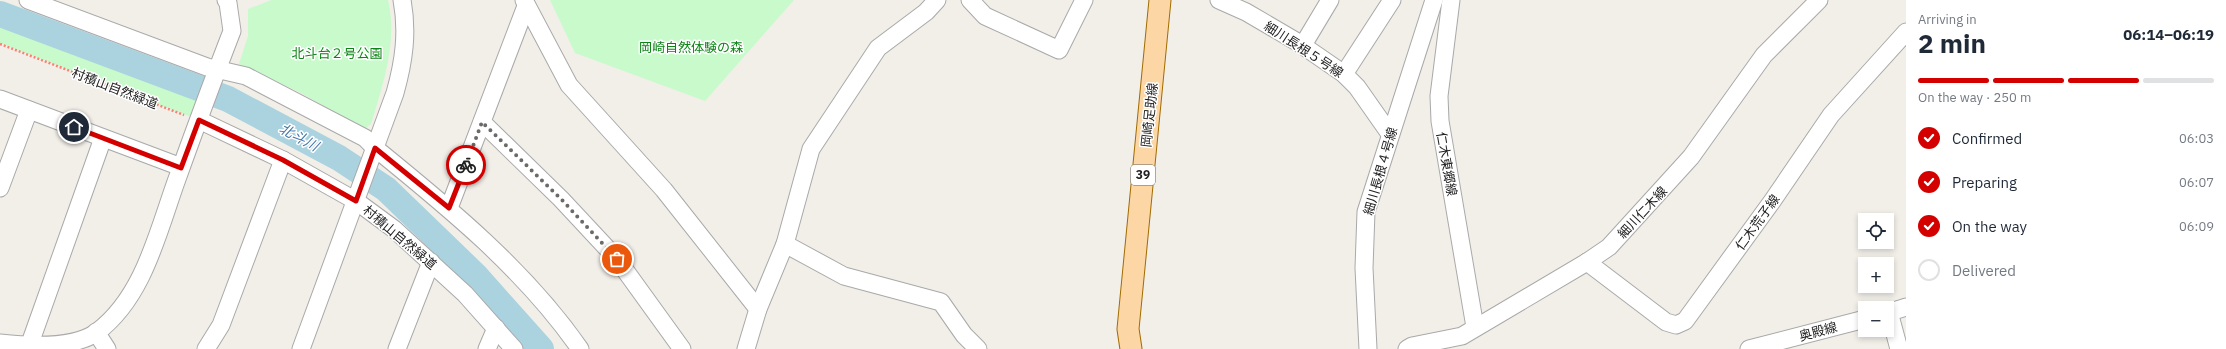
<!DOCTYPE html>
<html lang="en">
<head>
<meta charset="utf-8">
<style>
	body { margin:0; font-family:"IBM Plex Sans","Noto Sans JP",sans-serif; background:#f6f6f7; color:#1f2937; height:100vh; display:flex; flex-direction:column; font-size:15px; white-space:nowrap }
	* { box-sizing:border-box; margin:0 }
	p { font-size:13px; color:#747a83 }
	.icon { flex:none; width:22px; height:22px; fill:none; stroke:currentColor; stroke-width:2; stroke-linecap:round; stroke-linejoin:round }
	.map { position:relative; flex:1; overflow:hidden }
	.panel { display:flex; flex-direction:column; background:#fff; width:320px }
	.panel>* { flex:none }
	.fabs { position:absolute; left:1858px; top:213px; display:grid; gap:8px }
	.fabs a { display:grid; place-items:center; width:36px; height:36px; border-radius:0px; background:#fff; box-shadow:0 2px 6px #0003; font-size:20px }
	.pin { position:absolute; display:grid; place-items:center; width:34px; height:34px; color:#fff; margin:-17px; border:2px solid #fff; border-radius:50%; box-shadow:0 1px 4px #0007 }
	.courier { position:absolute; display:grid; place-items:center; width:40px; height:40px; margin:-20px; border:3px solid #d40000; border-radius:50%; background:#fff; color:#222; box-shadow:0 1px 5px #0007 }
	.head em { font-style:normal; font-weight:800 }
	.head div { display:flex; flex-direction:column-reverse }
	.head { display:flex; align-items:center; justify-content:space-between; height:68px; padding:0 12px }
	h1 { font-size:26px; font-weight:800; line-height:30px }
	.bar { display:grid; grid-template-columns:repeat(4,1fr); gap:6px 4px; align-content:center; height:48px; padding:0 12px }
	.bar i { height:5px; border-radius:3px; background:#e0e1e3 }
	.bar .on { background:#d40000 }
	.bar p { grid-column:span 4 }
	ol { padding:0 12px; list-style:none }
	li { display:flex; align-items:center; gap:12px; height:44px }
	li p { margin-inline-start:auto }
	li .icon { padding:4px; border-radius:50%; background:#d40000; color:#fff; stroke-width:4 }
	li:last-child { color:#747a83 }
	li i { width:22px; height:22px; border:2px solid #e0e1e3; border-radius:50% }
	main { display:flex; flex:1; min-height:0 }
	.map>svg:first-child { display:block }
</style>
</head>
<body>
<main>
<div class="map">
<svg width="1906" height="349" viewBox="0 0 1906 349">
	<rect width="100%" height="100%" fill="#f2efe9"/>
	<g fill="#c8facc">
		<path d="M271,0H388C398,41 383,85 371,124L365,129L299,92L239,64L248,36V9Z"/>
		<path d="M550,0H794L705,101L575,53Z"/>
		<path d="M0,18L207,97L199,120L0,43Z"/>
	</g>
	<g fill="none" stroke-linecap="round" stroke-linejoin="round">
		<path stroke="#aad3df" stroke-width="26" d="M0,14L228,99L339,158L386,189L475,275L541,349"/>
		<defs>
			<g id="minor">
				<path d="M28,0L207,67L246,76L365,138L375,148C449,208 525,270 580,349"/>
				<path d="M524,0L569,85L664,190L758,309"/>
				<path d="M970,0L985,16L1059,50L1084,0"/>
				<path d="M1219,0L1246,12L1299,43L1344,74L1357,87L1390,134"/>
				<path d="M1451,0L1439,96L1440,121L1475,327"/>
				<path d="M1303,45L1330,0"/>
				<path d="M1344,74L1392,0"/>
				<path d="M0,99L181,167"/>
				<path d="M199,120L283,160L356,201L394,229L465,294L514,349"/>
				<path d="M482,122L561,199L617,259L682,349"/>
				<path d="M0,188L29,110"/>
				<path d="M449,208L526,6"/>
				<path d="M785,244L844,276L941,302L964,335L978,349"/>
				<path d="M1587,262L1666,322L1676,325L1685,321L1773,200L1831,115L1906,32"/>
				<path d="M1889,312L1899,349"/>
				<path d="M1887,313L1906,307"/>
				<path d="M96,332L107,349"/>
				<path d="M0,343C28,346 74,349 97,332C144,297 158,231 177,179C195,129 213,80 232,31L228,3L226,0"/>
				<path d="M28,349L103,138"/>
				<path d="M206,349L221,325L283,160"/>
				<path d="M301,349L395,93C404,61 408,32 402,0"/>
				<path d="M397,349L431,262"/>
				<path d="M487,349L496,328"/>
				<path d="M746,349L758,309L785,244L811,149L878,48L926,12L937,0"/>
				<path d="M1368,349L1364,268L1366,212L1434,0"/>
				<path d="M1407,349L1412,346L1462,336L1587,262L1609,247L1691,157L1764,55L1819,0"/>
				<path d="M1749,349L1865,319"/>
			</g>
			<path id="major" d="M1131,349L1128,329L1160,0"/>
		</defs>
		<use href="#minor" stroke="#a9a9a9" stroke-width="19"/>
		<use href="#major" stroke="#a06b00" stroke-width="23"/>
		<path stroke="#fa8072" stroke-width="2.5" stroke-dasharray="2 2" stroke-linecap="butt" d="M0,44L184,115"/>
		<use href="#minor" stroke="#fff" stroke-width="17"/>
		<use href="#major" stroke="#fcd6a4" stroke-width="21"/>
	</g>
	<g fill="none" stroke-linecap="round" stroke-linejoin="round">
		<path stroke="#6b6a68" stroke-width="4" stroke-dasharray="0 7.2" d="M466,165L482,122L561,199L617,259"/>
		<path stroke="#d40000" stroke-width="5" d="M74,127L181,168L199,120L283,160L356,201L375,148L449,208L466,165"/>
	</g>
	<g text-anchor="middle" stroke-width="3" stroke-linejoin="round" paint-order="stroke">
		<rect fill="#fff" stroke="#646464" stroke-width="1" x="1131" y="165" width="24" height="20" rx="3"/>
		<g font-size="12" font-weight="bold" fill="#222">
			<text x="1143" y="179">39</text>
		</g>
		<g font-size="13" fill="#0c8416" stroke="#fff">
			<text x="691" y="52">岡崎自然体験の森</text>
			<text x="337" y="58">北斗台２号公園</text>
		</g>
		<g font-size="13" fill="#222" stroke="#fff">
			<text transform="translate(1304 49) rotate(33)" y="5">細川長根５号線</text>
			<text transform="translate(115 88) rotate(21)" y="5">村積山自然緑道</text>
			<text transform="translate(1149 115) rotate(-84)" y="5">岡崎足助線</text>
			<text transform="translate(1447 164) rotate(80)" y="5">仁木東郷線</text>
			<text transform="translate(1380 171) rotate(-74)" y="5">細川長根４号線</text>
			<text transform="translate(1642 212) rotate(-47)" y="5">細川仁木線</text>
			<text transform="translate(1757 222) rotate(-54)" y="5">仁木荒子線</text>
			<text transform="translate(400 237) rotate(40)" y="5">村積山自然緑道</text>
			<text transform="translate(1818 331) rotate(-15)" y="5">奥殿線</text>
		</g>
		<g font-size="14" font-style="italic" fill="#4a7aab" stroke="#fff">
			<text transform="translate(299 137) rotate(28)" y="5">北斗川</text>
		</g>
	</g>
</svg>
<div class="fabs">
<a><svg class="icon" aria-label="locate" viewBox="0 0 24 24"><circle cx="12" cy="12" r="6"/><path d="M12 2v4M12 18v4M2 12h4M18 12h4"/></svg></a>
<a>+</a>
<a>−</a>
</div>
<div class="pin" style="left:617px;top:259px;background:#ea580c"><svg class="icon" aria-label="bag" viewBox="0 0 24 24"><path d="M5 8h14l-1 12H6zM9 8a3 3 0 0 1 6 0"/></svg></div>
<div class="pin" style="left:74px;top:127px;background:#1f2937"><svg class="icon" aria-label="home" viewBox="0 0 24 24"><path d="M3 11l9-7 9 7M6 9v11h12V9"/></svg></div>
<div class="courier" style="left:466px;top:165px"><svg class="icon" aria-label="bike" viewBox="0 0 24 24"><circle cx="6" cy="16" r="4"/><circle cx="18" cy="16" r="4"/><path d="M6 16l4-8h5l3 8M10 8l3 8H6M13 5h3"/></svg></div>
</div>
<section class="panel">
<div class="head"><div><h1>2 min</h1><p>Arriving in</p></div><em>06:14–06:19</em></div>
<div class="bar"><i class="on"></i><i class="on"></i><i class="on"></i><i></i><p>On the way · 250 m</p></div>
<ol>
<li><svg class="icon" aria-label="check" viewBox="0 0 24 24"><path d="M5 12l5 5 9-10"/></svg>Confirmed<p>06:03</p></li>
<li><svg class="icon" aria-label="check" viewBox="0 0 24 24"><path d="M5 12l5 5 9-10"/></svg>Preparing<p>06:07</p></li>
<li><svg class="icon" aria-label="check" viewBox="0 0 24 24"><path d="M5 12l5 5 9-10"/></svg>On the way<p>06:09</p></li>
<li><i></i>Delivered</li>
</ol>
</section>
</main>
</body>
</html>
